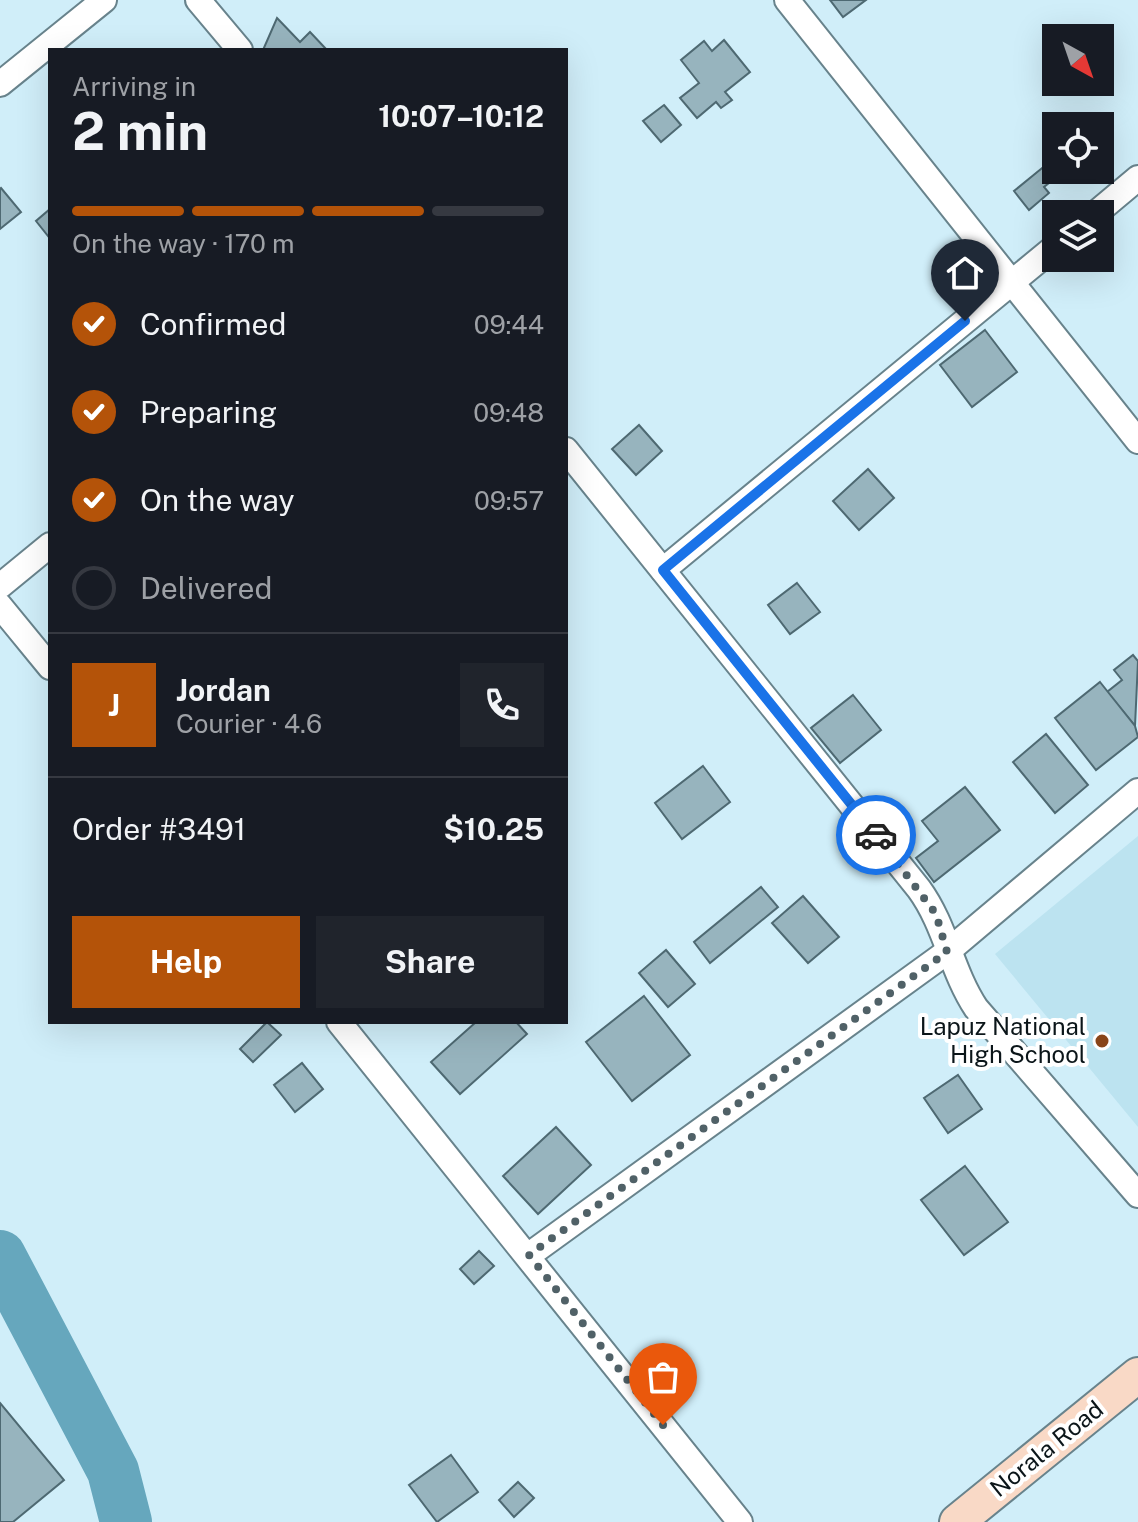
<!DOCTYPE html>
<html lang="en">
<head>
<meta charset="utf-8">
<style>
	body { margin:0; font-family:"Public Sans",sans-serif; background:#20242c; color:#f1f3f6; height:100vh; display:flex; flex-direction:column; font-size:30px; white-space:nowrap }
	* { box-sizing:border-box; margin:0 }
	p { font-size:26px; color:#9ea1a6 }
	.icon { flex:none; width:44px; height:44px; fill:none; stroke:currentColor; stroke-width:2; stroke-linecap:round; stroke-linejoin:round }
	.map { position:relative; flex:1; overflow:hidden }
	.sheet { position:absolute; left:48px; top:48px; width:520px; height:976px; display:flex; flex-direction:column; background:#171b24; border-radius:0px; box-shadow:0 8px 32px #0002 }
	.sheet>* { flex:none }
	.needle { width:52px; rotate:140deg }
	.fabs { position:absolute; left:1042px; top:24px; display:grid; gap:16px }
	.fabs a { display:grid; place-items:center; width:72px; height:72px; border-radius:0px; background:#171b24; box-shadow:0 8px 32px #0002; font-size:40px }
	.pin { position:absolute; display:grid; place-items:center; width:68px; height:68px; color:#fff; margin:-82px -34px; border-radius:50% 50% 50% 0; rotate:-45deg; box-shadow:0 0 8px #0007 }
	.pin .icon { rotate:45deg }
	.courier { position:absolute; display:grid; place-items:center; width:80px; height:80px; margin:-40px; border:6px solid #1a73e8; border-radius:50%; background:#fff; color:#222; box-shadow:0 2px 10px #0007 }
	.summary em { font-style:normal; font-weight:700 }
	.summary div { display:flex; flex-direction:column-reverse }
	.summary { display:flex; align-items:center; justify-content:space-between; height:136px; padding:0 24px }
	h1 { font-size:52px; font-weight:700; line-height:60px }
	.bar { display:grid; grid-template-columns:repeat(4,1fr); gap:12px 8px; align-content:center; height:96px; padding:0 24px }
	.bar i { height:10px; border-radius:6px; background:#363941 }
	.bar .selected { background:#b45309 }
	.bar p { grid-column:span 4 }
	.line { display:flex; align-items:center; gap:20px; padding:0 24px; border-top:2px solid #363941 }
	.line div { flex:1 }
	.round { display:grid; place-items:center; flex:none; width:84px; height:84px; border-radius:0px; background:#20242c }
	ol { padding:0 24px; list-style:none }
	li { display:flex; align-items:center; gap:24px; height:88px }
	li p { margin-inline-start:auto }
	li .icon { padding:8px; border-radius:50%; background:#b45309; color:#fff; stroke-width:4 }
	li:last-child { color:#9ea1a6 }
	li i { width:44px; height:44px; border:4px solid #363941; border-radius:50% }
	.cta { display:flex; gap:16px; margin-top:auto; padding:16px 24px }
	.cta a { flex:1; height:92px; border-radius:0px; background:#b45309; color:#fff; font-size:32px; font-weight:700; line-height:92px; text-align:center }
	.cta a+a { background:#20242c; color:#f1f3f6 }
	.map>svg:first-child { display:block }
</style>
</head>
<body>
<div class="map">
<svg width="1138" height="1522" viewBox="0 0 1138 1522">
	<rect width="100%" height="100%" fill="#d0eef9"/>
	<path fill="#bce3f0" d="M1138,836V1127L995,954Z"/>
	<g fill="none" stroke-linecap="round" stroke-linejoin="round">
		<path stroke="#66a7bd" stroke-width="52" d="M0,1256L113,1471L126,1522"/>
	</g>
	<g fill="#97b4be" stroke="#4e6972" stroke-width="2">
		<path d="M830,0H866L843,17Z"/>
		<path d="M277,18L300,42L310,32L327,50H263Z"/>
		<path d="M724,40L750,72L725,92L732,100L721,108L716,102L697,118L680,98L699,83L681,60L704,41L712,51Z"/>
		<path d="M664,105L681,125L661,142L643,121Z"/>
		<path d="M1047,164L1058,176L1044,187L1049,193L1029,210L1014,191Z"/>
		<path d="M1,188L21,212L0,229V189Z"/>
		<path d="M50,209V234L48,236L36,221Z"/>
		<path d="M985,330L1017,372L972,407L940,365Z"/>
		<path d="M639,425L662,451L636,475L612,449Z"/>
		<path d="M868,469L894,498L859,530L833,501Z"/>
		<path d="M797,583L820,612L790,634L768,605Z"/>
		<path d="M1133,655L1138,661L1135,726L1107,692L1122,680L1114,670Z"/>
		<path d="M1100,682L1135,726L1138,737L1096,770L1055,718Z"/>
		<path d="M853,695L881,730L840,763L811,728Z"/>
		<path d="M1046,734L1088,785L1055,813L1013,762Z"/>
		<path d="M703,766L730,802L682,839L655,803Z"/>
		<path d="M965,787L1000,830L934,882L916,858L938,841L922,821Z"/>
		<path d="M761,887L778,907L710,963L694,942Z"/>
		<path d="M803,896L839,937L808,963L772,923Z"/>
		<path d="M666,950L695,984L668,1007L639,973Z"/>
		<path d="M644,996L690,1055L632,1101L586,1042Z"/>
		<path d="M267,1022L281,1035L253,1062L240,1049Z"/>
		<path d="M476,1022H516L527,1034L460,1094L431,1062Z"/>
		<path d="M302,1063L323,1089L295,1112L274,1085Z"/>
		<path d="M958,1075L982,1109L948,1133L924,1098Z"/>
		<path d="M556,1127L591,1165L538,1214L503,1176Z"/>
		<path d="M965,1166L1008,1222L964,1255L921,1200Z"/>
		<path d="M479,1251L494,1266L474,1284L460,1269Z"/>
		<path d="M0,1403L64,1480L13,1522H0Z"/>
		<path d="M451,1455L478,1492L437,1522L409,1485Z"/>
		<path d="M518,1482L534,1498L514,1517L499,1500Z"/>
	</g>
	<g fill="none" stroke-linecap="round" stroke-linejoin="round">
		<defs>
			<g id="minor">
				<path d="M198,0L240,50"/>
				<path d="M787,0L1138,441"/>
				<path d="M0,84L104,0"/>
				<path d="M1095,214L1138,178"/>
				<path d="M566,450L919,889C946,926 951,970 976,1008L1138,1195"/>
				<path d="M663,570L1056,246"/>
				<path d="M0,586L50,545"/>
				<path d="M0,606L50,667"/>
				<path d="M339,1022L740,1522"/>
				<path d="M529,1255L947,952L1138,791"/>
			</g>
			<path id="secondary" d="M957,1522L1138,1375"/>
		</defs>
		<use href="#minor" stroke="#68838c" stroke-width="28"/>
		<use href="#secondary" stroke="#68838c" stroke-width="38"/>
		<use href="#minor" stroke="#fff" stroke-width="24"/>
		<use href="#secondary" stroke="#f9d9c6" stroke-width="34"/>
	</g>
	<g fill="none" stroke-linecap="round" stroke-linejoin="round">
		<path stroke="#506167" stroke-width="8" stroke-dasharray="0 14.4" d="M663,1425L529,1255L947,952L936,914L876,835"/>
		<path stroke="#1a73e8" stroke-width="10" d="M876,835L663,570L965,321"/>
	</g>
	<circle fill="#894519" stroke="#fff" stroke-width="3" cx="1102" cy="1041" r="8"/>
	<g text-anchor="middle" stroke-width="8" stroke-linejoin="round" paint-order="stroke">
		<g font-size="24" fill="#0b1519" stroke="#fff" text-anchor="end">
			<text x="1086" y="1035">Lapuz National<tspan x="1086" dy="28">High School</tspan></text>
		</g>
		<g font-size="24" fill="#0b1519" stroke="#fff">
			<text transform="translate(1047 1449) rotate(-39)" y="8">Norala Road</text>
		</g>
	</g>
</svg>
<div class="fabs">
<a><svg class="needle" viewBox="-14 -14 28 28"><path d="M0-13l5 13h-10z" fill="#e53935"/><path d="M0 13l5-13h-10z" fill="#9ea1a6"/></svg></a>
<a><svg class="icon" aria-label="locate" viewBox="0 0 24 24"><circle cx="12" cy="12" r="6"/><path d="M12 2v4M12 18v4M2 12h4M18 12h4"/></svg></a>
<a><svg class="icon" aria-label="layers" viewBox="0 0 24 24"><path d="M12 4l9 5-9 5-9-5zM3 14l9 5 9-5"/></svg></a>
</div>
<div class="pin" style="left:663px;top:1425px;background:#ea580c"><svg class="icon" aria-label="bag" viewBox="0 0 24 24"><path d="M5 8h14l-1 12H6zM9 8a3 3 0 0 1 6 0"/></svg></div>
<div class="pin" style="left:965px;top:321px;background:#1f2937"><svg class="icon" aria-label="home" viewBox="0 0 24 24"><path d="M3 11l9-7 9 7M6 9v11h12V9"/></svg></div>
<div class="courier" style="left:876px;top:835px"><svg class="icon" aria-label="car" viewBox="0 0 24 24"><path d="M5 17H2v-5l4-1 3-4h7l3 4 3 1v5h-3M9 17h6M6 11h13"/><circle cx="7" cy="17" r="2"/><circle cx="17" cy="17" r="2"/></svg></div>
<section class="sheet">
<div class="summary"><div><h1>2 min</h1><p>Arriving in</p></div><em>10:07–10:12</em></div>
<div class="bar"><i class="selected"></i><i class="selected"></i><i class="selected"></i><i></i><p>On the way · 170 m</p></div>
<ol>
<li><svg class="icon" aria-label="check" viewBox="0 0 24 24"><path d="M5 12l5 5 9-10"/></svg>Confirmed<p>09:44</p></li>
<li><svg class="icon" aria-label="check" viewBox="0 0 24 24"><path d="M5 12l5 5 9-10"/></svg>Preparing<p>09:48</p></li>
<li><svg class="icon" aria-label="check" viewBox="0 0 24 24"><path d="M5 12l5 5 9-10"/></svg>On the way<p>09:57</p></li>
<li><i></i>Delivered</li>
</ol>
<div class="line" style="height:144px"><b class="round" style="background:#b45309;color:#fff">J</b><div><b>Jordan</b><p>Courier · 4.6</p></div><a class="round"><svg class="icon" aria-label="phone" viewBox="0 0 24 24"><path d="M5 4h4l2 5-3 2q2 4 5 5l2-3 5 2v4C11 20 4 13 5 4z"/></svg></a></div>
<div class="line" style="height:104px"><div>Order #3491</div><b>$10.25</b></div>
<div class="cta"><a>Help</a><a>Share</a></div>
</section>
</div>
</body>
</html>
